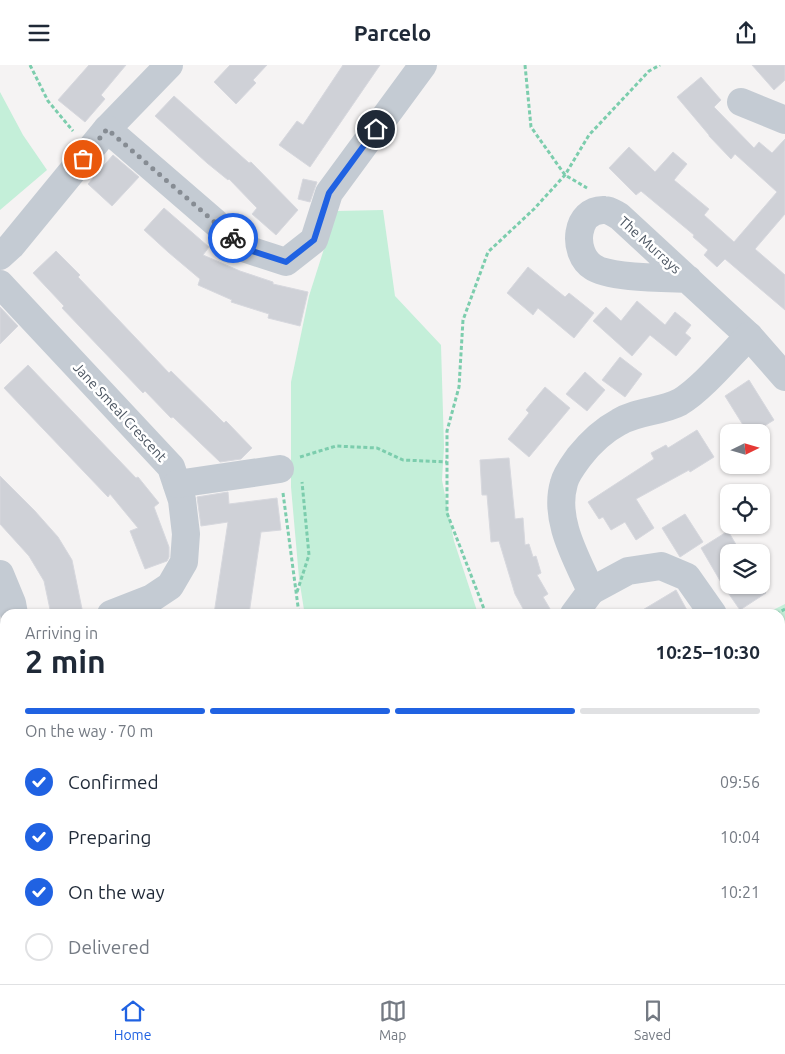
<!DOCTYPE html>
<html lang="en">
<head>
<meta charset="utf-8">
<style>
	body { margin:0; font-family:Ubuntu,sans-serif; background:#f2f2f3; color:#1f2937; height:100vh; display:flex; flex-direction:column; font-size:19px; white-space:nowrap }
	* { box-sizing:border-box; margin:0 }
	p { font-size:16px; color:#747a83 }
	.icon { flex:none; width:28px; height:28px; fill:none; stroke:currentColor; stroke-width:2; stroke-linecap:round; stroke-linejoin:round }
	.map { position:relative; flex:1; overflow:hidden }
	.panel { position:absolute; left:0px; top:544px; width:785px; height:376px; display:flex; flex-direction:column; background:#fff; border-radius:15px 15px 0 0; box-shadow:0 1px 4px #0004 }
	.panel>* { flex:none }
	.needle { width:32px; rotate:85deg }
	.fabs { position:absolute; left:720px; top:359px; display:grid; gap:10px }
	.fabs a { display:grid; place-items:center; width:50px; height:50px; border-radius:10px; background:#fff; box-shadow:0 1px 4px #0004; font-size:25px }
	.pin { position:absolute; display:grid; place-items:center; width:42px; height:42px; color:#fff; margin:-21px; border:2px solid #fff; border-radius:50%; box-shadow:0 1px 5px #0007 }
	.courier { position:absolute; display:grid; place-items:center; width:50px; height:50px; margin:-25px; border:4px solid #2062e2; border-radius:50%; background:#fff; color:#222; box-shadow:0 1px 6px #0007 }
	.summary em { font-style:normal; font-weight:700 }
	.summary div { display:flex; flex-direction:column-reverse }
	.summary { display:flex; align-items:center; justify-content:space-between; height:85px; padding:0 25px }
	h1 { font-size:32px; font-weight:700; line-height:38px }
	.bar { display:grid; grid-template-columns:repeat(4,1fr); gap:8px 5px; align-content:center; height:60px; padding:0 25px }
	.bar i { height:6px; border-radius:4px; background:#e0e1e3 }
	.bar .active { background:#2062e2 }
	.bar p { grid-column:span 4 }
	ol { padding:0 25px; list-style:none }
	li { display:flex; align-items:center; gap:15px; height:55px }
	li p { margin-inline-start:auto }
	li .icon { padding:5px; border-radius:50%; background:#2062e2; color:#fff; stroke-width:4 }
	li:last-child { color:#747a83 }
	li i { width:28px; height:28px; border:2px solid #e0e1e3; border-radius:50% }
	header { display:flex; justify-content:space-between; align-items:center; height:65px; padding:0 25px; background:#fff; font-size:22px; font-weight:700 }
	.dock { display:flex; justify-content:space-around; align-items:center; height:70px; border-top:1px solid #e0e1e3; background:#fff; font-size:14px; color:#747a83 }
	.dock a { display:grid; justify-items:center; gap:2px }
	.dock .active { color:#2062e2 }
	.map>svg:first-child { display:block }
</style>
</head>
<body>
<header><svg class="icon" aria-label="menu" viewBox="0 0 24 24"><path d="M4 6h16M4 12h16M4 18h16"/></svg>Parcelo<svg class="icon" aria-label="share" viewBox="0 0 24 24"><path d="M12 15V3M7 8l5-5 5 5M5 13v7h14v-7"/></svg></header>
<div class="map">
<svg width="785" height="919" viewBox="0 0 785 919">
	<rect width="100%" height="100%" fill="#f5f3f3"/>
	<g fill="#c4efd9">
		<path d="M0,27L23,70L47,105L0,145Z"/>
		<path d="M383,145L395,231L441,280L444,382L442,415L454,476L478,549H301L304,545L299,513L291,422V317L309,231L336,146Z"/>
		<path d="M785,539V567L780,572V549H765Z"/>
		<path d="M5,671V915H252L241,919H0V672Z"/>
		<path d="M780,899L785,903V919H593L587,915H780Z"/>
	</g>
	<g fill="#cfd1d7" stroke="#d7d8de">
		<path d="M89,0H126L101,30L105,34L85,57L58,35Z"/>
		<path d="M230,0H267L253,15L256,18L236,39L214,17Z"/>
		<path d="M343,0H380L310,102L279,80L297,56L303,60Z"/>
		<path d="M752,0H785V15L774,25Z"/>
		<path d="M701,12L721,35L714,42L754,83L759,77L772,88L785,74V149L755,184L785,210V245L725,194L717,202L704,190L708,185L693,172L694,170L641,126L636,130L609,103L629,82L655,107L673,87L687,99L674,115L709,144L704,150L734,177L777,127L735,89L731,94L709,71V70L677,32Z"/>
		<path d="M174,31L249,98L251,97L298,145L276,170L252,149L257,143L229,114L228,115L207,98L155,51Z"/>
		<path d="M113,90L139,112L112,141L88,119Z"/>
		<path d="M303,114L317,117L310,137L298,134Z"/>
		<path d="M164,143L209,182L203,190L240,206L273,217V219L308,227L300,261L268,253L269,249L231,237L232,235L198,220L200,214L168,187L144,165Z"/>
		<path d="M56,186L80,210L78,212L169,308L171,306L224,358L226,356L252,383L241,394L220,397L173,352L171,353L145,326L143,328L62,243L64,241L33,208Z"/>
		<path d="M528,202L565,232L569,228L594,248L574,273L538,243L533,250L507,228Z"/>
		<path d="M637,236L665,260L675,247L691,260L685,268L691,273L676,291L650,270L632,291L593,256L606,242L621,256Z"/>
		<path d="M0,242L18,261L0,279Z"/>
		<path d="M620,292L642,309L625,332L602,315Z"/>
		<path d="M28,300L136,413L138,412L159,438L154,442L169,482V492L167,496L145,504L130,466L138,463L110,429L108,432L4,323Z"/>
		<path d="M585,307L605,325L587,346L566,329Z"/>
		<path d="M749,315L774,355L753,368H748L725,331Z"/>
		<path d="M545,322L570,343L529,392L508,374L529,348L526,345Z"/>
		<path d="M697,365L714,392L690,407L689,405L636,434L654,463L636,475L625,457L611,465L603,452L599,454L588,437L654,394L651,388L666,380L668,383Z"/>
		<path d="M509,393L515,454L523,453L525,480L529,479L533,492L536,491L541,508L537,510L548,529L543,532L553,549H526L515,529L499,476L491,477L487,430H482L480,395Z"/>
		<path d="M0,411L34,445L58,472L72,495L82,544L51,549L44,516L29,491L0,459Z"/>
		<path d="M228,427L229,439L277,433L281,465L261,467L249,549H214L228,457L201,461L197,432Z"/>
		<path d="M685,449L703,477L680,492L662,463Z"/>
		<path d="M728,466L741,488H729V520H761L766,528L740,545L722,519L701,483Z"/>
		<path d="M676,525L689,549H636Z"/>
	</g>
	<g fill="none" stroke-linecap="round" stroke-linejoin="round">
		<g stroke="#7ccdad" stroke-width="3" stroke-dasharray="4 2.5" stroke-linecap="butt">
			<path d="M30,0L48,36L73,66"/>
			<path d="M525,0L531,62L565,110L587,123"/>
			<path d="M300,392L336,381L377,383L403,395L447,397"/>
			<path d="M283,428L299,549"/>
			<path d="M297,527L309,490L302,417"/>
			<path d="M486,549L447,448V366L459,322L463,255L488,187L534,144L565,110L589,70L649,6L660,0"/>
			<path d="M776,549L785,544"/>
			<path d="M0,824L5,816"/>
			<path d="M780,851L785,855"/>
			<path d="M417,915L421,919"/>
			<path d="M670,915L675,919"/>
			<path d="M66,919L76,915"/>
		</g>
		<g stroke="#c4cbd3" stroke-width="28">
			<path d="M169,0L107,64L246,184L286,197L314,175L329,128L423,0"/>
			<path d="M741,37L785,55"/>
			<path d="M0,191L11,181L107,64"/>
			<path d="M688,214C666,213 608,213 593,202C571,188 575,143 605,145C610,145 615,149 619,151L749,271L785,312"/>
			<path d="M0,219L171,402L182,435L186,469L184,497L170,521L152,533L111,549"/>
			<path d="M177,419L280,404"/>
			<path d="M0,509L12,538L14,549"/>
			<path d="M574,549L591,526"/>
			<path d="M713,549L687,512L661,501L628,506L591,526C577,494 553,455 564,418C566,409 574,399 579,392C590,378 604,365 619,357C637,346 661,347 680,337C702,324 730,290 749,271"/>
			<path d="M0,570L5,569"/>
		</g>
	</g>
	<g fill="none" stroke-linecap="round" stroke-linejoin="round">
		<path stroke="#868c93" stroke-width="5" stroke-dasharray="0 9" d="M83,94L107,64L233,173"/>
		<path stroke="#2062e2" stroke-width="6" d="M233,173L246,184L286,197L314,175L329,128L376,64"/>
	</g>
	<g text-anchor="middle" stroke-width="5" stroke-linejoin="round" paint-order="stroke">
		<g font-size="14" fill="#4a5460" stroke="#fff">
			<text transform="translate(650 180) rotate(42)" y="5">The Murrays</text>
			<text transform="translate(120 347) rotate(47)" y="5">Jane Smeal Crescent</text>
		</g>
	</g>
</svg>
<div class="fabs">
<a><svg class="needle" viewBox="-14 -14 28 28"><path d="M0-13l5 13h-10z" fill="#e53935"/><path d="M0 13l5-13h-10z" fill="#747a83"/></svg></a>
<a><svg class="icon" aria-label="locate" viewBox="0 0 24 24"><circle cx="12" cy="12" r="6"/><path d="M12 2v4M12 18v4M2 12h4M18 12h4"/></svg></a>
<a><svg class="icon" aria-label="layers" viewBox="0 0 24 24"><path d="M12 4l9 5-9 5-9-5zM3 14l9 5 9-5"/></svg></a>
</div>
<div class="pin" style="left:83px;top:94px;background:#ea580c"><svg class="icon" aria-label="bag" viewBox="0 0 24 24"><path d="M5 8h14l-1 12H6zM9 8a3 3 0 0 1 6 0"/></svg></div>
<div class="pin" style="left:376px;top:64px;background:#1f2937"><svg class="icon" aria-label="home" viewBox="0 0 24 24"><path d="M3 11l9-7 9 7M6 9v11h12V9"/></svg></div>
<div class="courier" style="left:233px;top:173px"><svg class="icon" aria-label="bike" viewBox="0 0 24 24"><circle cx="6" cy="16" r="4"/><circle cx="18" cy="16" r="4"/><path d="M6 16l4-8h5l3 8M10 8l3 8H6M13 5h3"/></svg></div>
<section class="panel">
<div class="summary"><div><h1>2 min</h1><p>Arriving in</p></div><em>10:25–10:30</em></div>
<div class="bar"><i class="active"></i><i class="active"></i><i class="active"></i><i></i><p>On the way · 70 m</p></div>
<ol>
<li><svg class="icon" aria-label="check" viewBox="0 0 24 24"><path d="M5 12l5 5 9-10"/></svg>Confirmed<p>09:56</p></li>
<li><svg class="icon" aria-label="check" viewBox="0 0 24 24"><path d="M5 12l5 5 9-10"/></svg>Preparing<p>10:04</p></li>
<li><svg class="icon" aria-label="check" viewBox="0 0 24 24"><path d="M5 12l5 5 9-10"/></svg>On the way<p>10:21</p></li>
<li><i></i>Delivered</li>
</ol>
</section>
</div>
<nav class="dock">
<a class="active"><svg class="icon" aria-label="home" viewBox="0 0 24 24"><path d="M3 11l9-7 9 7M6 9v11h12V9"/></svg>Home</a>
<a><svg class="icon" aria-label="map" viewBox="0 0 24 24"><path d="M3 6l6-2 6 2 6-2v14l-6 2-6-2-6 2zM9 4v14M15 6v14"/></svg>Map</a>
<a><svg class="icon" aria-label="saved" viewBox="0 0 24 24"><path d="M7 4h10v16l-5-4-5 4z"/></svg>Saved</a>
</nav>
</body>
</html>
